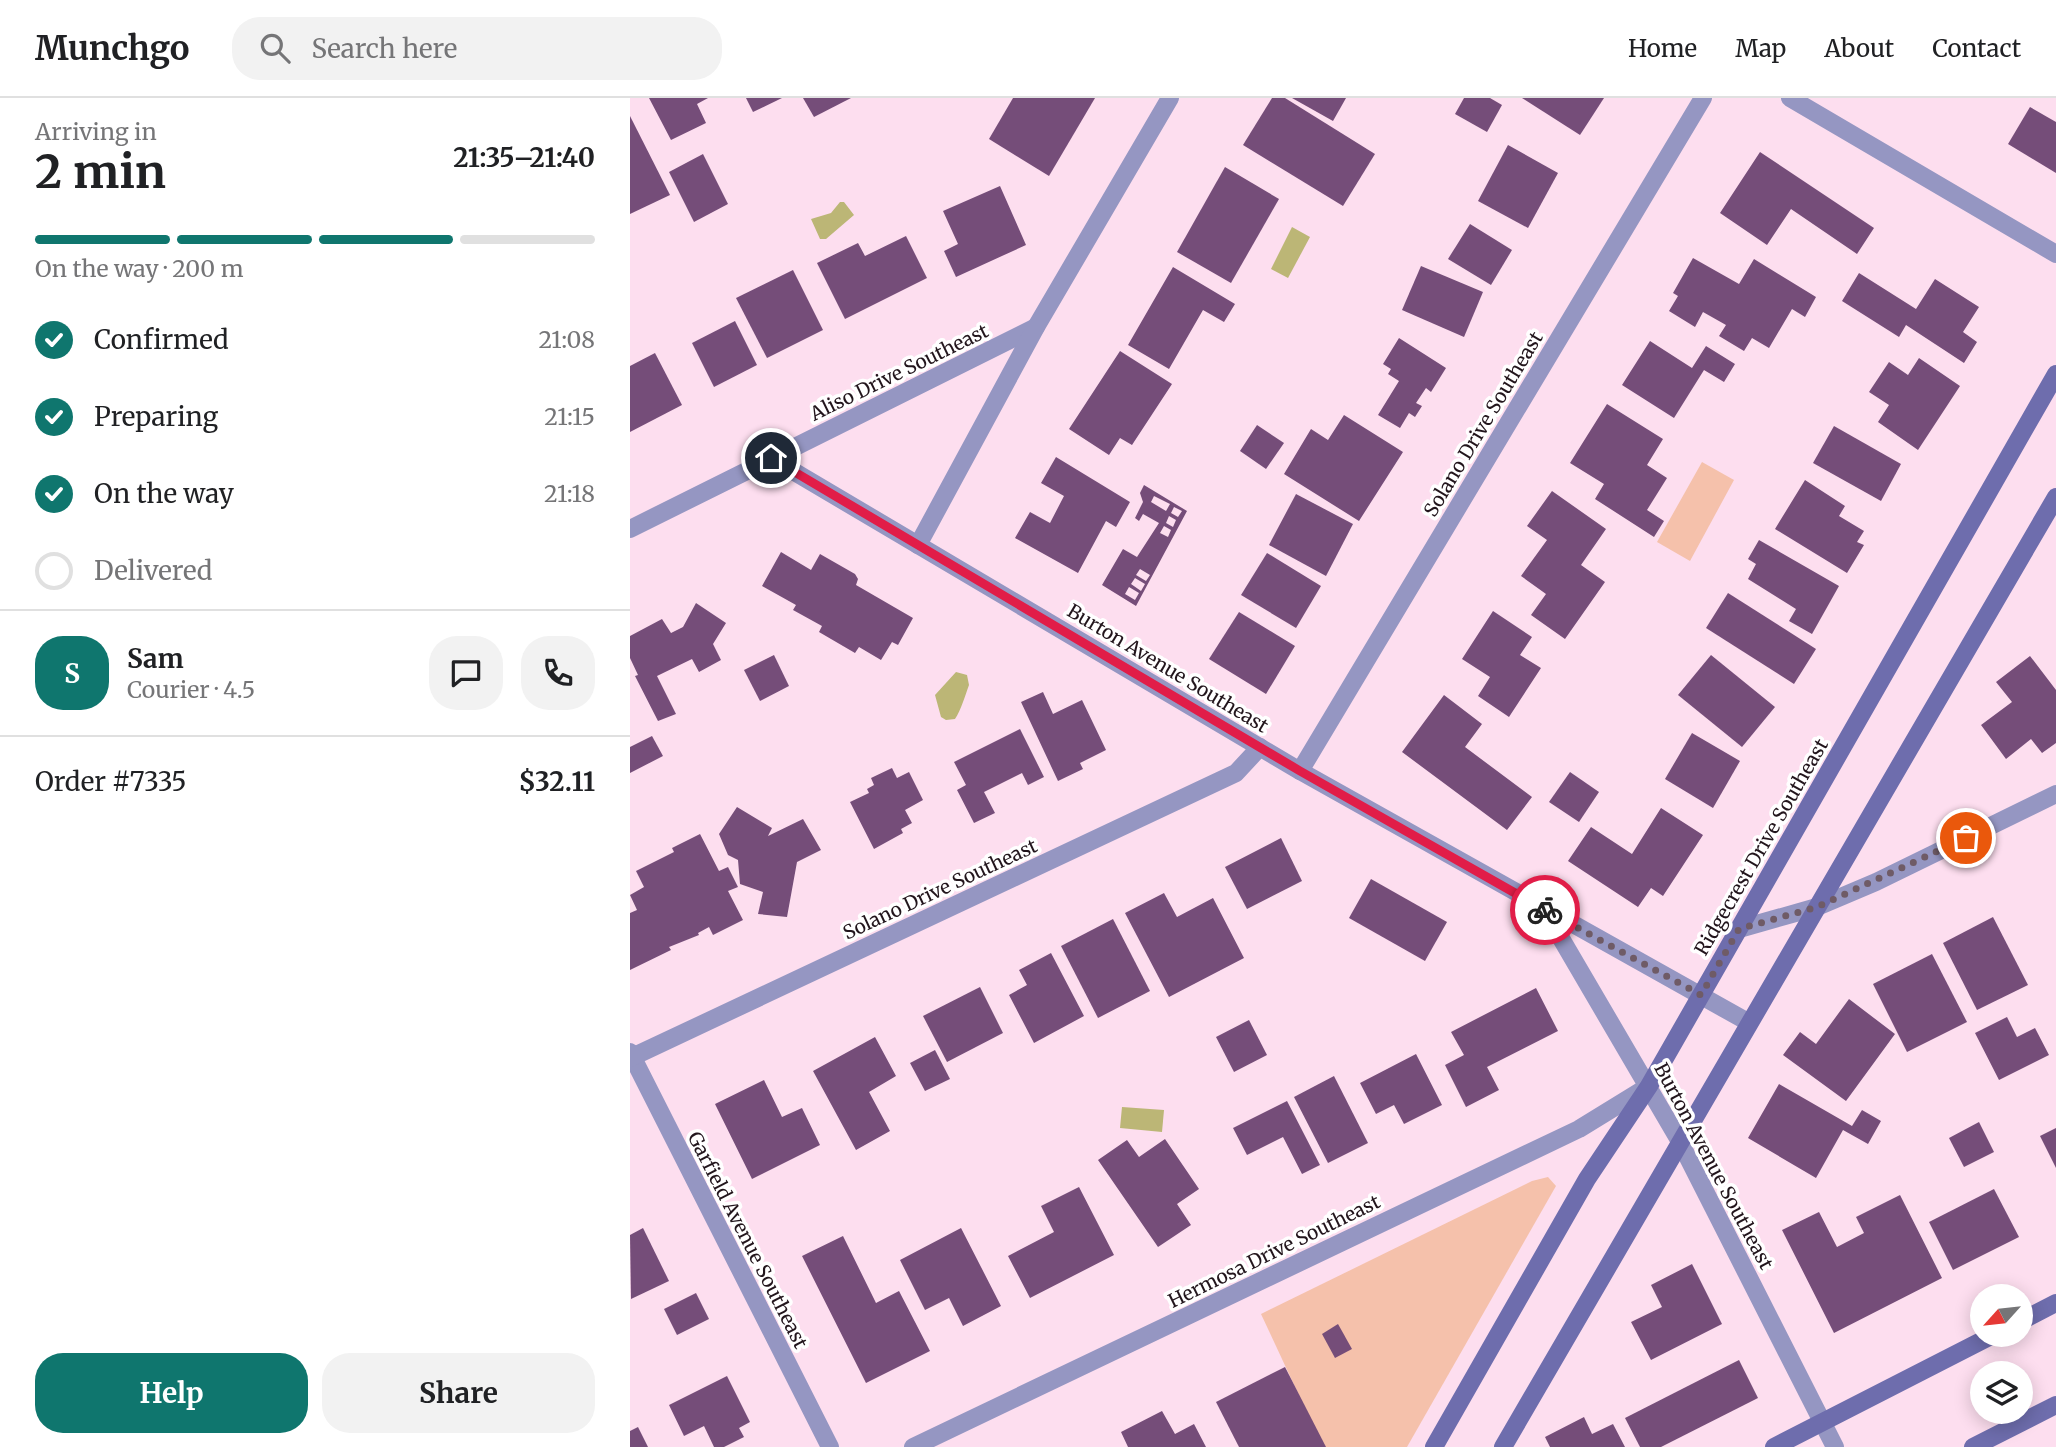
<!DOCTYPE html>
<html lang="en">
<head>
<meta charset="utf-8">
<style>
	body { margin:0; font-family:Merriweather,serif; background:#f2f2f2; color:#202124; height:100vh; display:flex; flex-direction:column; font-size:26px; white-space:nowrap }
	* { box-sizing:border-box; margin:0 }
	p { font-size:23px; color:#757577 }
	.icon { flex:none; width:38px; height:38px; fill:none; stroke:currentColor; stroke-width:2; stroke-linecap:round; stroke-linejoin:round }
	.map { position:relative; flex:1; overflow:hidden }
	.sheet { display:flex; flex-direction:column; background:#fff; width:630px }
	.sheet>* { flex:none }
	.needle { width:46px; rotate:243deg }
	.buttons { position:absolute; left:1340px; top:1186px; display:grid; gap:14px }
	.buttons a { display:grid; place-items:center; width:63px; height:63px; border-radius:50%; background:#fff; box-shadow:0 4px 18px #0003; font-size:35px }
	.pin { position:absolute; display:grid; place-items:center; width:60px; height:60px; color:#fff; margin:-30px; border:4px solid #fff; border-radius:50%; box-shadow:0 2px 7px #0007 }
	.courier { position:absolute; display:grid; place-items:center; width:70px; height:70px; margin:-35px; border:5px solid #e11d48; border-radius:50%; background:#fff; color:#222; box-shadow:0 2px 9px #0007 }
	.summary em { font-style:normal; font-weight:700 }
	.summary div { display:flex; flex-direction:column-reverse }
	.summary { display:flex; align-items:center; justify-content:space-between; height:119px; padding:0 35px }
	h1 { font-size:46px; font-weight:700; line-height:52px }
	.bar { display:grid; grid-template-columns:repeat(4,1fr); gap:10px 7px; align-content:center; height:84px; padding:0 35px }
	.bar i { height:9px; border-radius:5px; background:#e0e0e0 }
	.bar .current { background:#0f766e }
	.bar p { grid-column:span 4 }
	.line { display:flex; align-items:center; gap:18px; padding:0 35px; border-top:2px solid #e0e0e0 }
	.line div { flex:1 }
	.round { display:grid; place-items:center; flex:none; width:74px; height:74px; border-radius:28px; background:#f2f2f2 }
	ol { padding:0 35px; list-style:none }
	li { display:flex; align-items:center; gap:21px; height:77px }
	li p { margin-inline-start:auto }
	li .icon { padding:7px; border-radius:50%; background:#0f766e; color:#fff; stroke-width:4 }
	li:last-child { color:#757577 }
	li i { width:38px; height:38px; border:4px solid #e0e0e0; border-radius:50% }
	.action { display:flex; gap:14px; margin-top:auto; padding:14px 35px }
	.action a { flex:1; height:80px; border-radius:28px; background:#0f766e; color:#fff; font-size:28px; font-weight:700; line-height:80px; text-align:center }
	.action a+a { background:#f2f2f2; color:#202124 }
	header { display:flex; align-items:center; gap:42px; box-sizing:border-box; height:98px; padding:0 35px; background:#fff; border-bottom:2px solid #e0e0e0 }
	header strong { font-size:33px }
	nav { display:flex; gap:38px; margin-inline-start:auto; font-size:24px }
	.search { width:490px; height:63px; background:#f2f2f2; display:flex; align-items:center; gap:18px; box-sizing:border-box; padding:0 24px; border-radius:28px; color:#757577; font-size:26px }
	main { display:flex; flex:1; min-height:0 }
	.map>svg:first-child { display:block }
</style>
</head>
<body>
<header>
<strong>Munchgo</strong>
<div class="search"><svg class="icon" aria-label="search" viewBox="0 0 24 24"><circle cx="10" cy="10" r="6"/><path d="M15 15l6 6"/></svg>Search here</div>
<nav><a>Home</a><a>Map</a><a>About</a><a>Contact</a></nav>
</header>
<main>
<section class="sheet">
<div class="summary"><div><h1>2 min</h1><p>Arriving in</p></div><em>21:35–21:40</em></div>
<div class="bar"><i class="current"></i><i class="current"></i><i class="current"></i><i></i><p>On the way · 200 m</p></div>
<ol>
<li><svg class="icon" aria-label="check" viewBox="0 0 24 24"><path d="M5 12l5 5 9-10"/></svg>Confirmed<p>21:08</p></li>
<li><svg class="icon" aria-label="check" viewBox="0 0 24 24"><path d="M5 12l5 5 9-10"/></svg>Preparing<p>21:15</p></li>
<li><svg class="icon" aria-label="check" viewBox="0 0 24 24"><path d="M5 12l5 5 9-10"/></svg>On the way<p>21:18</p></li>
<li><i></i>Delivered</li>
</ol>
<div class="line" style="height:126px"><b class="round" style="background:#0f766e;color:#fff">S</b><div><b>Sam</b><p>Courier · 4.5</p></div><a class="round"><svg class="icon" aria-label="chat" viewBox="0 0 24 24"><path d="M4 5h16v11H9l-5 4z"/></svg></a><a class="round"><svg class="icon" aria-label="phone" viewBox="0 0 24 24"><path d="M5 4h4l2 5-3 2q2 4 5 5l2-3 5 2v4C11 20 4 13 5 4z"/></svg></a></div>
<div class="line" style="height:91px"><div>Order #7335</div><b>$32.11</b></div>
<div class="action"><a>Help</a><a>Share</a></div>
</section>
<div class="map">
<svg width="1426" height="1349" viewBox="0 0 1426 1349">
	<rect width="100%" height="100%" fill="#fddeef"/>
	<g fill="#f5c1ab">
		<path d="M1072,364L1104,382L1060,463L1027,444Z"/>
		<path d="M918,1079L926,1088L777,1349H693L631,1216L902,1083Z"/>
	</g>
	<g fill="#bcb676">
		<path d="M210,104H214L224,117L196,141H190L181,121L201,115Z"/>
		<path d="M662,129L680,139L658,180L641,171Z"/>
		<path d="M326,574L337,577L339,587C335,598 331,612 325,621L316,622L311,619L305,597Z"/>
		<path d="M492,1009L534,1012L532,1034L490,1030Z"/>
	</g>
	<g fill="#754d79" fill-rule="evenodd">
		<path d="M19,0H78L67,6L76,25L41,42Z"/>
		<path d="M116,0H152L123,14Z"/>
		<path d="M173,0H221L184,19Z"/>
		<path d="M383,0H465L419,78L359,41Z"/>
		<path d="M642,0H655L745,56L713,108L613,47Z"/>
		<path d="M662,0H716L703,23Z"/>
		<path d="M834,0H860L872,7L857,34L825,16Z"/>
		<path d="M892,0H974L950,37Z"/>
		<path d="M1400,9L1426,24V75L1378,46Z"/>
		<path d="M0,18L40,97L0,116Z"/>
		<path d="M878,47L928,75L898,130L848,103Z"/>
		<path d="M1130,54L1244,130L1227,156L1161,111L1137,147L1090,115Z"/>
		<path d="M73,56L98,106L64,124L39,74Z"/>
		<path d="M595,69L649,101L601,185L547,154Z"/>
		<path d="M370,88L396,147L326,179L314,153L328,146L313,113Z"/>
		<path d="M840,126L882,152L861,187L818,161Z"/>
		<path d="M276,138L297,180L215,221L187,165L228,145L235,158Z"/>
		<path d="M1063,160L1109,186L1124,161L1186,199L1175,219L1162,211L1139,250L1122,240L1114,253L1089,238L1096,227L1073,214L1065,229L1039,213L1048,198L1043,195Z"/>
		<path d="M791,168L853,194L834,239L772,212Z"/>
		<path d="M543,169L605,206L594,224L573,212L539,271L498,247Z"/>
		<path d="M163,172L193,232L137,260L106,200Z"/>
		<path d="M1229,175L1286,211L1305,181L1349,209L1333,234L1347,244L1334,265L1276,227L1269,239L1212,203Z"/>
		<path d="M105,223L127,267L84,289L62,245Z"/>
		<path d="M769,240L816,270L801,294L796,290L786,305L792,308L785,319L779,315L770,330L748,317L769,283L758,276L761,271L753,266Z"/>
		<path d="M1020,243L1062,270L1076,248L1105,266L1094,284L1074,272L1044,320L992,287Z"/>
		<path d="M490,253L542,286L502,347L490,340L479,357L439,331Z"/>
		<path d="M25,255L52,307L0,334V268Z"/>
		<path d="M1289,260L1330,288L1288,352L1248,324L1259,307L1239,294L1259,264L1278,277Z"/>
		<path d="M977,306L1033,341L1017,367L1037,380L1017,412L1034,423L1024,439L965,401L974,386L940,365Z"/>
		<path d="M714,317L773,354L729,423L654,376L681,331L698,342Z"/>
		<path d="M627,327L654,345L636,371L610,353Z"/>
		<path d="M1204,328L1271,366L1251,403L1183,365Z"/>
		<path d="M426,359L500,404L486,429L476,423L448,475L385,440L400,414L420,425L434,398L411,385Z"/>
		<path d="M1175,382L1215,408L1209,418L1234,433L1227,444L1234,447L1217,475L1145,431Z"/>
		<path d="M514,387L557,413L506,508L472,487L493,451L507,459L529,425L513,416L509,423L505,420L513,404L510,395ZM524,398L540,406L536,413L521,404ZM544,409L552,413L548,419L541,415ZM539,418L546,422L543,429L536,425ZM534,428L541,432L538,439L530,435ZM510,471L520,477L516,483L506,477ZM505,480L515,486L511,493L501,486ZM499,489L509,495L505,502L495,496Z"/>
		<path d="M922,393L976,431L951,467L975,484L935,541L901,517L916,496L891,478L917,442L897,428Z"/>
		<path d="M666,396L723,426L696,478L639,447Z"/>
		<path d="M1129,442L1209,488L1182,536L1159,523L1166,511L1118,481L1126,466L1118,461Z"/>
		<path d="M151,454L181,472L190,456L225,476L228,481L226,487L283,520L268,547L262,544L251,562L229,549L225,555L189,534L192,528L163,512L166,507L132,488Z"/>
		<path d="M637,455L691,488L666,530L611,497Z"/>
		<path d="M1098,495L1186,551L1164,586L1076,530Z"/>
		<path d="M66,505L96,525L83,546L91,562L69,574L62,561L27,578L46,616L28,623L5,578L8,577L0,560V538L32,521L41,535L53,529Z"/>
		<path d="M863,513L902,539L890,557L911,570L879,619L848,598L860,579L832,561Z"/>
		<path d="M609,514L665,548L636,596L579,561Z"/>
		<path d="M144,557L159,588L130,603L114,572Z"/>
		<path d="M1081,557L1145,609L1112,649L1048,597Z"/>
		<path d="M1400,558L1426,592V645L1412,655L1401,641L1376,661L1351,627L1382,604L1366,584Z"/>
		<path d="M413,594L423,616L452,602L476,652L450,665L453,671L428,683L391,604Z"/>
		<path d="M814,597L852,626L835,649L902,699L877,732L772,654Z"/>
		<path d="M390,631L414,679L398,687L392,675L354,694L365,715L344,725L327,692L336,687L324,664Z"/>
		<path d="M1062,635L1110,663L1083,710L1035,681Z"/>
		<path d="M22,638L33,658L0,675V649Z"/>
		<path d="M262,670L267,680L279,674L293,702L275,712L282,725L271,731L273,735L244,751L220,704L239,695L237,691L244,687L241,680Z"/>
		<path d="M940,674L969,694L949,724L919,704Z"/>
		<path d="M107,709L142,730L138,738L173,721L191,752L167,764L157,819L128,816L133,794L110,786L108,762L98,757L89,736Z"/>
		<path d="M1031,710L1073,737L1033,798L1021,790L1008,809L938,763L961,729L1002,756Z"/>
		<path d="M70,736L89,773L98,769L108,789L98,793L113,822L83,837L79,829L68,835L69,837L39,849L41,852L0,872V815L7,812L0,797L14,789L6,773L44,754L42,750Z"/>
		<path d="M651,740L672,783L617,811L595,769Z"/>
		<path d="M741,781L817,824L795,863L719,820Z"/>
		<path d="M534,795L547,819L583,800L614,860L539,899L495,815Z"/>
		<path d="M1363,819L1398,887L1347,912L1313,845Z"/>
		<path d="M483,821L520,893L468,920L431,848Z"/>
		<path d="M421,855L454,918L404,945L379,897L397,887L389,872Z"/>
		<path d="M1302,856L1337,924L1277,954L1243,886Z"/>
		<path d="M350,889L373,935L317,964L293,918Z"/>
		<path d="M906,890L928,933L857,969L869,992L836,1009L815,967L834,957L821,934Z"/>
		<path d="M1219,901L1265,936L1216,1003L1153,957L1170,934L1186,946Z"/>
		<path d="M1377,919L1387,939L1405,930L1419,957L1369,982L1345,935Z"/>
		<path d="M619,922L637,957L604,974L586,939Z"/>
		<path d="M245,939L266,978L239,994L260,1033L226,1052L183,973Z"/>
		<path d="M305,952L320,981L295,993L280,965Z"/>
		<path d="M786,956L812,1007L774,1026L764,1007L746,1016L730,985Z"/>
		<path d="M704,978L738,1045L698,1065L664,999Z"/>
		<path d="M134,982L152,1019L172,1010L190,1047L122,1081L85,1006Z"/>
		<path d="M1149,986L1222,1028L1232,1012L1251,1023L1238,1046L1213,1032L1186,1080L1118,1040Z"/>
		<path d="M657,1003L690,1067L672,1076L653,1039L617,1057L603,1030Z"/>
		<path d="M1349,1024L1364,1054L1334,1069L1319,1040Z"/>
		<path d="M1426,1030V1070L1410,1038Z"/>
		<path d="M535,1041L569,1091L547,1106L561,1127L528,1149L468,1062L497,1042L509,1059Z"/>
		<path d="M449,1089L484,1157L400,1200L378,1158L424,1134L411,1108Z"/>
		<path d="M1364,1091L1389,1139L1323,1172L1299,1124Z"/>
		<path d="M1270,1097L1312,1180L1204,1235L1152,1132L1189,1114L1207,1149L1234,1135L1226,1119Z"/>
		<path d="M13,1130L39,1183L1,1201L0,1137Z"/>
		<path d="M331,1130L371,1208L333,1228L319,1200L295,1212L270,1162Z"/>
		<path d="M213,1138L246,1205L269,1193L300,1253L236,1285L172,1158Z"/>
		<path d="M1062,1166L1092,1226L1021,1262L1001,1224L1032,1209L1021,1187Z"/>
		<path d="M66,1195L79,1221L47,1237L34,1211Z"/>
		<path d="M708,1226L722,1251L705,1260L692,1236Z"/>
		<path d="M1109,1262L1128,1300L1031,1349H1010L995,1320Z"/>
		<path d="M655,1269L696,1349H609L586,1304Z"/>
		<path d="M97,1278L120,1324L109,1330L114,1339L94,1349H84L74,1328L54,1338L39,1307Z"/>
		<path d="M532,1313L545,1336L564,1326L576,1349H498L491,1334Z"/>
		<path d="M954,1319L962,1336L983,1326L995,1349H920L915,1339Z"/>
		<path d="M8,1329L18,1349H0V1333Z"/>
	</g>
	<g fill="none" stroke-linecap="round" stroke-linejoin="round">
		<g stroke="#9596c2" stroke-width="18">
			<path d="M1160,0L1426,156"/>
			<path d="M141,360L670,673L1118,924"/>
			<path d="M0,431L406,229"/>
			<path d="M288,447L406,229L540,0"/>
			<path d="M670,673L1073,0"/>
			<path d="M915,813L1049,1042L1205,1349"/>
			<path d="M1109,831L1187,809L1246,784L1426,696"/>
			<path d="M0,954L200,1349"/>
			<path d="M0,960L606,675L630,649"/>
			<path d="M283,1349L949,1031L1019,988"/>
		</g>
		<g stroke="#6e6dad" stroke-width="18">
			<path d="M1391,1223L1426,1205"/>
			<path d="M804,1349L957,1081L1019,988L1426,276"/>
			<path d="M873,1349L1426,399"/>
			<path d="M1144,1349L1363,1237"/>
			<path d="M1343,1349L1426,1307"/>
		</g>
	</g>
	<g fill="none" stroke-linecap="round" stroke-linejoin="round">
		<path stroke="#6f5b66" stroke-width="7" stroke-dasharray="0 12.6" d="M915,812L1071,897L1109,831L1187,809L1336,740"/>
		<path stroke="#e11d48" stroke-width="9" d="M141,360L670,673L915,812"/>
	</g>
	<g text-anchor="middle" stroke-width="7" stroke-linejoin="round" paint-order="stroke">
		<g font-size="19" fill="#22151c" stroke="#fff">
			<text transform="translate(269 274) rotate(-26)" y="7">Aliso Drive Southeast</text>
			<text transform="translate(853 326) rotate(-59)" y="7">Solano Drive Southeast</text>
			<text transform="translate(538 570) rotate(31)" y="7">Burton Avenue Southeast</text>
			<text transform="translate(1131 749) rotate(-60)" y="7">Ridgecrest Drive Southeast</text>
			<text transform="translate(310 791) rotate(-25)" y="7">Solano Drive Southeast</text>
			<text transform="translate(1084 1068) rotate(62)" y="7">Burton Avenue Southeast</text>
			<text transform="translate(118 1142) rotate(63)" y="7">Garfield Avenue Southeast</text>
			<text transform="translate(644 1153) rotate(-26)" y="7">Hermosa Drive Southeast</text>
		</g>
	</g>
</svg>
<div class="buttons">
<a><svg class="needle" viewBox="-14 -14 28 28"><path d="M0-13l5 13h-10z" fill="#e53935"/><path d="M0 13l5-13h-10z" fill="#757577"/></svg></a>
<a><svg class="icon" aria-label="layers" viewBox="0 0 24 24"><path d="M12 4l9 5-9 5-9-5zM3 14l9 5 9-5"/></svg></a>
</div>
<div class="pin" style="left:1336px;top:740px;background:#ea580c"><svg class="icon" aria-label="bag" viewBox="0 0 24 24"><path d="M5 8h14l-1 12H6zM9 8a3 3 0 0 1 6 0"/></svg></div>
<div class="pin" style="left:141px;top:360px;background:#1f2937"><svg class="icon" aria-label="home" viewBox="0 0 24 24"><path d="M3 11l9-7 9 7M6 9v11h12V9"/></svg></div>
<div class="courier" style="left:915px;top:812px"><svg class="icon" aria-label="bike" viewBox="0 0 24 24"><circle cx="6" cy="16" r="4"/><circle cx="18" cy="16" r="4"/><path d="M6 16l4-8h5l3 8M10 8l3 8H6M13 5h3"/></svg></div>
</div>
</main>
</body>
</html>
